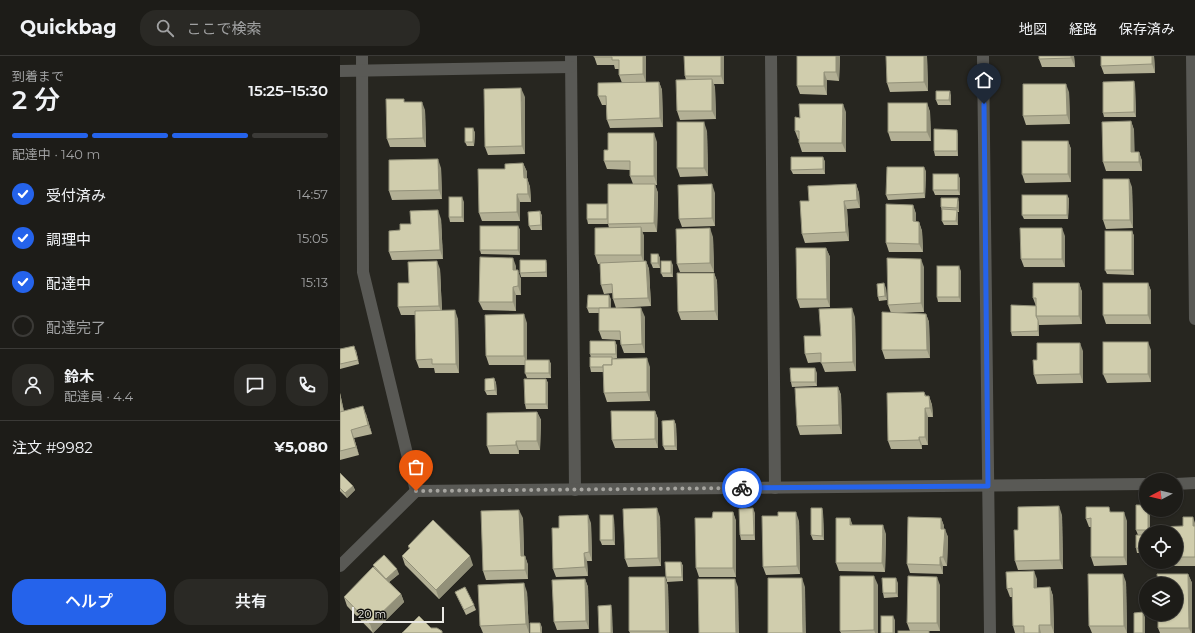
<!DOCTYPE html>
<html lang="ja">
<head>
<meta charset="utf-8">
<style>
	body { margin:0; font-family:Montserrat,"Noto Sans JP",sans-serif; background:#2a2925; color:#f1f3f6; height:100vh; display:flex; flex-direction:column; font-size:15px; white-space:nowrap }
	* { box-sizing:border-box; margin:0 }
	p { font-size:13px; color:#a0a1a2 }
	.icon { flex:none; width:22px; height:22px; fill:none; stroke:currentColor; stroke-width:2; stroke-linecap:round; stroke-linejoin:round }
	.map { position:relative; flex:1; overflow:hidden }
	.drawer { display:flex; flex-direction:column; background:#1d1c18; width:340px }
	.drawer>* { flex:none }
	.needle { width:26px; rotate:263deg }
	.fabs { position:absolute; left:799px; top:417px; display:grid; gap:8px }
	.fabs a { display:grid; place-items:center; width:44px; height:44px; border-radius:50%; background:#1d1c18; box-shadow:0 1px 3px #0004,0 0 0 1px #3b3a37; font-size:20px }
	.scale { position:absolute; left:12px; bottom:10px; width:92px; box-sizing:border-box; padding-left:4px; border:2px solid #eae9e5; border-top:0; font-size:11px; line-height:14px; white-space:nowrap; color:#eae9e5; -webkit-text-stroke:3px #100f0c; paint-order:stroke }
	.pin { position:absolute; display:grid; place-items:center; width:34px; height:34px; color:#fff; margin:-41px -17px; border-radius:50% 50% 50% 0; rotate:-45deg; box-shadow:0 0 4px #0007 }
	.pin .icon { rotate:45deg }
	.courier { position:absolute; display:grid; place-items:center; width:40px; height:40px; margin:-20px; border:3px solid #2563eb; border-radius:50%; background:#fff; color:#222; box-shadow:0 1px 5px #0007 }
	.head em { font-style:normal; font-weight:600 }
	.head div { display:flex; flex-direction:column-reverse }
	.head { display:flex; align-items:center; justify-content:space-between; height:68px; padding:0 12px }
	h1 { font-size:26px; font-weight:600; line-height:30px }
	.bar { display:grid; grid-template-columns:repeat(4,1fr); gap:6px 4px; align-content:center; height:48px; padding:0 12px }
	.bar i { height:5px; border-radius:3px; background:#3b3a37 }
	.bar .on { background:#2563eb }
	.bar p { grid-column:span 4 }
	.line { display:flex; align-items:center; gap:10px; padding:0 12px; border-top:1px solid #3b3a37 }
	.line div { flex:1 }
	.round { display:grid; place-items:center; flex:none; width:42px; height:42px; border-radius:16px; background:#2a2925 }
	ol { padding:0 12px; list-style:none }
	li { display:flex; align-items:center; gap:12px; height:44px }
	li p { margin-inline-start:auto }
	li .icon { padding:4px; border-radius:50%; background:#2563eb; color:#fff; stroke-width:4 }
	li:last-child { color:#a0a1a2 }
	li i { width:22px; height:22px; border:2px solid #3b3a37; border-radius:50% }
	.primary-button { display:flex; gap:8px; margin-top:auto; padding:8px 12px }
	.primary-button a { flex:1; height:46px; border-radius:16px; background:#2563eb; color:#fff; font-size:16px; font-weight:600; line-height:46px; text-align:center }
	.primary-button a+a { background:#2a2925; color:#f1f3f6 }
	header { display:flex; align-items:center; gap:24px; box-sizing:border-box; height:56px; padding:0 20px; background:#1d1c18; border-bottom:1px solid #3b3a37 }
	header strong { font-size:19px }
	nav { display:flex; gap:22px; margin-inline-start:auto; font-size:14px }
	.search { width:280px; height:36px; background:#2a2925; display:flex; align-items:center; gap:10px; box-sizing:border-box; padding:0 14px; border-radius:16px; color:#a0a1a2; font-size:15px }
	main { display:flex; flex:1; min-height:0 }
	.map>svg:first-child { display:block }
</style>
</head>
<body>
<header>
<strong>Quickbag</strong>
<div class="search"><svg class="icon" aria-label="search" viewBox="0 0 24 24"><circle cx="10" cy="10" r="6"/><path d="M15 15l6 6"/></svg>ここで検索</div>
<nav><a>地図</a><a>経路</a><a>保存済み</a></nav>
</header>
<main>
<section class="drawer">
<div class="head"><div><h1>2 分</h1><p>到着まで</p></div><em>15:25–15:30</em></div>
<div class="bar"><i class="on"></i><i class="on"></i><i class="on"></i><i></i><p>配達中 · 140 m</p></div>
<ol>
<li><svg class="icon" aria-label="check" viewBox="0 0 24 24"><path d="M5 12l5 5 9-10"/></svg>受付済み<p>14:57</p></li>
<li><svg class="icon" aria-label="check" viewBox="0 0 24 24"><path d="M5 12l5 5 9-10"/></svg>調理中<p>15:05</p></li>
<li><svg class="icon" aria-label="check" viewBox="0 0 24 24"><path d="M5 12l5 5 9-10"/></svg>配達中<p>15:13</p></li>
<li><i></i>配達完了</li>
</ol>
<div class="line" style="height:72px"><a class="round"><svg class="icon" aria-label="person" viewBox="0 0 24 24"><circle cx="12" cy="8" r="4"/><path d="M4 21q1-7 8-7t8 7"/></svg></a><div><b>鈴木</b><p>配達員 · 4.4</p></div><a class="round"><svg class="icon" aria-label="chat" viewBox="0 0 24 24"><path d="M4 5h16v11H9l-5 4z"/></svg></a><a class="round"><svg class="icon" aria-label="phone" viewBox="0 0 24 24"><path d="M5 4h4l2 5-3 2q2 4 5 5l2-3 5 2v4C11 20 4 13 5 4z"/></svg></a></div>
<div class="line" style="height:52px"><div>注文 #9982</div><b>¥5,080</b></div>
<div class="primary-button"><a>ヘルプ</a><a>共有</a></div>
</section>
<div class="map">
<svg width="855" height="577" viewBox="0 0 855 577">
	<rect width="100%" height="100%" fill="#272620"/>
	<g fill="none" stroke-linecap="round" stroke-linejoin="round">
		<g stroke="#595955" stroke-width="12">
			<path d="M22,0L23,216L76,435"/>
			<path d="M231,0L235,434"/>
			<path d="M431,0L435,432"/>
			<path d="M643,0L650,577"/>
			<path d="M852,0L855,263"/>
			<path d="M0,15L231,11"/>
			<path d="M836,428L855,427"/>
			<path d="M0,510L76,435L806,428"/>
		</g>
	</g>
	<g fill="#b3b095">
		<path d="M254,0H306V26H319L322,34L323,71L270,72L267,64L266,49H262L258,40L282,27L279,19V13H275L274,9H257Z"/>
		<path d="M384,0V28H374L375,32L376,63L340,64L337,55L346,24L345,20Z"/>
		<path d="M500,0L499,25L487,24V39L460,38L457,30Z"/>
		<path d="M587,0L588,35L550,36L547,27Z"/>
		<path d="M699,0H734L735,11H702L699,3Z"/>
		<path d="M814,0L815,17L764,18L761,10Z"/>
		<path d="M794,25L795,30L796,61H764L763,57Z"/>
		<path d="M729,36L730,68L686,69L683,60Z"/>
		<path d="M611,39V49H598L596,44Z"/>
		<path d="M185,41V98L148,99L145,91Z"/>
		<path d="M65,46L85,54L86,91H50L47,83Z"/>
		<path d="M587,47L590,56L591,85H551L548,76Z"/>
		<path d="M506,56V96H462L459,87V83H458L455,75L460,62Z"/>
		<path d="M791,65L794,74V96H799L802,105V115H766L763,106Z"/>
		<path d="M133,72L135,77L134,90H127L125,86Z"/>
		<path d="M367,75L368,120L340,121L337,112Z"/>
		<path d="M618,78V100H595L594,95Z"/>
		<path d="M728,85L731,93V126L685,127L682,118Z"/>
		<path d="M317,86V129H315L318,137L317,176H302L304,180V205H306L309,213L311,250L276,252L273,243V237L264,238L261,229L260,208H258L255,199L269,172L268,168H248L247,163L267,148L293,128L290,120V114L267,113L264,105L268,94Z"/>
		<path d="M483,101L485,106V118H453L451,114Z"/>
		<path d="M183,107L187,116V122L190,131L191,146H180V165H142L139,157L165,113Z"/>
		<path d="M101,112L102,143L52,144L49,135Z"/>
		<path d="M586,115L585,142L548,144L546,139Z"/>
		<path d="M618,118L620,123V139H595L593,134Z"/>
		<path d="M516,128L519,137L520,152L507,153L509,185L465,187L462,178L469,145Z"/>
		<path d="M792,131L793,172L766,173L763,164Z"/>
		<path d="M375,137V170L342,171L339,163Z"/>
		<path d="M727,139L729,143L728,163H684L682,159Z"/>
		<path d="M124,146V166H110L109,161Z"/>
		<path d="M619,146V156H617L618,158V169H604L602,165V155L601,151Z"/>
		<path d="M573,149L576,158V166H579L582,175L583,196H549L546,187Z"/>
		<path d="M200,155L202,160V174H191L189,170Z"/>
		<path d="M101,163L103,203L52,204L49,196L60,174L71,168Z"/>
		<path d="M178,170L180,174V199L141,198L140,194Z"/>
		<path d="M792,175L794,180V219L767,218L765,214Z"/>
		<path d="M725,180V211H684L681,203Z"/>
		<path d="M373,181L374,216H340L337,208Z"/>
		<path d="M486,192L490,201V251L460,252L457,243Z"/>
		<path d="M318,198L320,202V212H313L311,207Z"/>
		<path d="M207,208V221H181L180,217Z"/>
		<path d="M333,209V221H323L321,217Z"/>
		<path d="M176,210V214L181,223V239H176V255L143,254L139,246Z"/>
		<path d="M584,211V256L556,257L586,258L589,266L590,302L545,303L542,294L551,257L548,249Z"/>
		<path d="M100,213L102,255L118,263L119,317H95L94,312H79L76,304L75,259H61L58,251L69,227Z"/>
		<path d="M621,215V246H598L597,241Z"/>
		<path d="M374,217L377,225L378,264H341L338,256Z"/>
		<path d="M739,227L742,236V268L699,269V268V280H672L671,276L696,250L693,242Z"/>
		<path d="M808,227L811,235V268H766L763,259Z"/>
		<path d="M546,232L547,244L539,245L538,241Z"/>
		<path d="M271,243V252L305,261V297H284L281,289L280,284L262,283L259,275V257H249L247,252Z"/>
		<path d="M515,261L516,315L485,316L481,306L468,307L465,298L481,280Z"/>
		<path d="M187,267V304H209L211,308V322H187L185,317V309H149L146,300Z"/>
		<path d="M275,285L277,290V302L273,303L310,311V345L267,346L264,337L263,316H251L250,311L251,301L250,298Z"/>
		<path d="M0,293L16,294L19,308L0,313Z"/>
		<path d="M811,294V326L767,327L763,318Z"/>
		<path d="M743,295V327L697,328L694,319L697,304Z"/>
		<path d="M477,317V330L452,331L451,326Z"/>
		<path d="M154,322L156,327L157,339H147L145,335Z"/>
		<path d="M206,323L208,327V353H186L185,348Z"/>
		<path d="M498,331L501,339L502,378L460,379L457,370Z"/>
		<path d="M584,336L586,340H589L592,349L593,361H588V389H582V393H551L548,385Z"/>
		<path d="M0,337L4,355L26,358L32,378L14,382L19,399L0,404Z"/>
		<path d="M315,355L318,363V392H275L272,384Z"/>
		<path d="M197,356L201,364L200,394H179V398H150L147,390Z"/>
		<path d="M334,364L336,369L337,394H325L323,390Z"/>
		<path d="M0,417L13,430L15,434L7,442L0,435Z"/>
		<path d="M482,452L483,457L484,484H473L471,479Z"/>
		<path d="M806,454H810V476H806V497H797L796,492L798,479L796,474Z"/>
		<path d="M393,456L396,465V521H359L356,512L372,462Z"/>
		<path d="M771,456L787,465V509L754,510L751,501V471H749L746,463Z"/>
		<path d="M415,457V484H401L400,479Z"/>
		<path d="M722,459L723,513L678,514L675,505Z"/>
		<path d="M320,461L321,510L288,511L285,503Z"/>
		<path d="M183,462L184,500H185L188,509V523L146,524L143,515Z"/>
		<path d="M510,462L512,469L546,478L545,516L499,515L496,507Z"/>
		<path d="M601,462L604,470V473L608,481L607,510H603V518L570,517L567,508Z"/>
		<path d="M274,463L275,489H262L260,484Z"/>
		<path d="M459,465L460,518L426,519L423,511Z"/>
		<path d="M251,467L252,505H247L248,520L216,521L213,513L219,472Z"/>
		<path d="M855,467V510H821L819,506H836V476L843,470Z"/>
		<path d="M68,490L133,509L99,543L65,509L62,500L69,493Z"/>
		<path d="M341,506L343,510V525L327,526L326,521Z"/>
		<path d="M33,509L59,518L49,526L61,538L64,546L33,577L7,550L4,541L34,511Z"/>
		<path d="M848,518L852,527V577H820L818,572Z"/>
		<path d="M325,521L328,530L329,577H290L289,575Z"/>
		<path d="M245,523L248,531L249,573L217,574L214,566Z"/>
		<path d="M697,523V532L710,531L713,540L714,577H675L673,570L672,541H670L667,533Z"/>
		<path d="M786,526L787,577H752L749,570Z"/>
		<path d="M558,527V541L544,542L543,537Z"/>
		<path d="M538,529V577H501L500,575Z"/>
		<path d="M600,529V575H570L567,567Z"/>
		<path d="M115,536L134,549L136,554L126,559Z"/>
		<path d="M187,536L189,577H143L140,570Z"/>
	</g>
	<g fill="#929079">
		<path d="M303,0H306V27L303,18Z"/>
		<path d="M381,0H384V28L381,20Z"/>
		<path d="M496,0H500L499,25L496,16Z"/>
		<path d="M584,0H587L588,35L584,26Z"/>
		<path d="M731,0H734L735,11L731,2Z"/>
		<path d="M812,0H814L815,17L812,8Z"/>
		<path d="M484,16L487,24V39L484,30Z"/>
		<path d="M372,23L375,32L376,63L372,55Z"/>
		<path d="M794,25L795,30L796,61L794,56Z"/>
		<path d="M319,26L322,34L323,71L320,62Z"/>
		<path d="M726,28L729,36L730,68L727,59Z"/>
		<path d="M181,32L185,41V98L182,90Z"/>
		<path d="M610,35L611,39V49L609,44Z"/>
		<path d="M82,46L85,54L86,91L83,82Z"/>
		<path d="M587,47L590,56L591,85L587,76Z"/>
		<path d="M503,48L506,56V96L502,87Z"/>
		<path d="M791,65L794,74L795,105L791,96Z"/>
		<path d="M364,66L367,75L368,120L364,112Z"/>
		<path d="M133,72L135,77L134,90L133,86Z"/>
		<path d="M617,74L618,78V100L617,95Z"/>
		<path d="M314,77L317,86V129L314,120Z"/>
		<path d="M728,85L731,93V126L728,118Z"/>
		<path d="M799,96L802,105V115L799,106Z"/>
		<path d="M483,101L485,106V118L483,113Z"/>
		<path d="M98,103L101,112L102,143L99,134Z"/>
		<path d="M183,107L187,116V131L184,122Z"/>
		<path d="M584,111L586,115L585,142L584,137Z"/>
		<path d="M618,118L620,123V139L618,134Z"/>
		<path d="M187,122L190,131L191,146L188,138Z"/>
		<path d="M789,123L792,131L793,172L790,164Z"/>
		<path d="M315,128L318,137L317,176L314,167Z"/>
		<path d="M372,128L375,137V170L372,162Z"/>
		<path d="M516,128L519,137L520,152L517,144Z"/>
		<path d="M177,138L180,146V165L177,156Z"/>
		<path d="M727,139L729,143L728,163L727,159Z"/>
		<path d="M122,141L124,146V166L122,161Z"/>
		<path d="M618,142L619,146V156L617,152Z"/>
		<path d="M504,145L507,153L509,185L506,176Z"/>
		<path d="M573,149L576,158V174L573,165Z"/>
		<path d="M98,154L101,163L103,203L100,194Z"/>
		<path d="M617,154L618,158V169L616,165Z"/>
		<path d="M200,155L202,160V174L201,169Z"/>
		<path d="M579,166L582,175L583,196L579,188Z"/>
		<path d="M178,170L180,174V199L178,194Z"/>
		<path d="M301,171L304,180V208L301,199Z"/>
		<path d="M370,172L373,181L374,216L370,207Z"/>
		<path d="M722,172L725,180V211L722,203Z"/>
		<path d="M792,175L794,180V219L792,214Z"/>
		<path d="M486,192L490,201V251L487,243Z"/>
		<path d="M318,198L320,202V212L318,207Z"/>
		<path d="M173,202L176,210V223L173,214Z"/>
		<path d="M581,203L584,211V256L581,247Z"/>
		<path d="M206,204L207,208V221L206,216Z"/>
		<path d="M97,205L100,213L102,258L99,250Z"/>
		<path d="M306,205L309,213L311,250L308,242Z"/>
		<path d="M331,205L333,209V221L331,217Z"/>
		<path d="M619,210L621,215V246L619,241Z"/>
		<path d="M178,214L181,223V239L178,230Z"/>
		<path d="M374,217L377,225L378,264L375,255Z"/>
		<path d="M544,227L546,232L547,244L545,240Z"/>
		<path d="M739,227L742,236V268L739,260Z"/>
		<path d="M808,227L811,235V268L808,259Z"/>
		<path d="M173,231L176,239V255L173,246Z"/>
		<path d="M269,239L271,243V257L269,252Z"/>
		<path d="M301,252L305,261V297L302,288Z"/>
		<path d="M512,252L515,261L516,315L513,306Z"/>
		<path d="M115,254L118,263L119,317L116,308Z"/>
		<path d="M184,258L187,267V309L184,300Z"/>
		<path d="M586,258L589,266L590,302L587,294Z"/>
		<path d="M698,264L699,268V280L698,275Z"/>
		<path d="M275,285L277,290V302L276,298Z"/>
		<path d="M808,286L811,294V326L808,318Z"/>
		<path d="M740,287L743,295V327L740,318Z"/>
		<path d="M307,302L310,311V345L307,336Z"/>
		<path d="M209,304L211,308V322L209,317Z"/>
		<path d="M475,312L477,317V330L475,326Z"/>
		<path d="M154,322L156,327L157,339L155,334Z"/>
		<path d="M206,323L208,327V353L206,348Z"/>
		<path d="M498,331L501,339L502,378L499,369Z"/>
		<path d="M0,337L4,356L1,347L0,343Z"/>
		<path d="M589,340L592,349L593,361L590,352Z"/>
		<path d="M23,350L26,358L32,378L28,369Z"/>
		<path d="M585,352L588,361V389L585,381Z"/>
		<path d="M315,355L318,363V392L315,383Z"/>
		<path d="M197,356L201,364L200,394L197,385Z"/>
		<path d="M334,364L336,369L337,394L335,390Z"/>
		<path d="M11,374L14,382L19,399L16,391Z"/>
		<path d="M579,381L582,389V393L579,384Z"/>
		<path d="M176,385L179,394V398L176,389Z"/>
		<path d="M13,430L15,434L7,442L5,437Z"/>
		<path d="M719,450L722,459L723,513L720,504Z"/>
		<path d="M317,452L320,461L321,510L318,502Z"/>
		<path d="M413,452L415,457V484L414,479Z"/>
		<path d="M482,452L483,457L484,484L482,480Z"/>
		<path d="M179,454L183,462L184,509L181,500Z"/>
		<rect x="808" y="454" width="2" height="22"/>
		<path d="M393,456L396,465V521L393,512Z"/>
		<path d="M456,456L459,465L460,518L457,510Z"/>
		<path d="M784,456L787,465V509L784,501Z"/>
		<path d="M248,459L251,467L252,505L249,496Z"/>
		<path d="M273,459L274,463L275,489L273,484Z"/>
		<path d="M853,461L855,467V476L853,470Z"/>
		<path d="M510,462L513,470L510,469Z"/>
		<path d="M601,462L604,470V481L601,473Z"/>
		<path d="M543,469L546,478L545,516L542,507Z"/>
		<path d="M605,473L608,481L607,510L603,501Z"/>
		<path d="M244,497L247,505L248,520L245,511Z"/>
		<path d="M130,500L133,509L99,543L96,534Z"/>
		<path d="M185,500L188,509V523L185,514Z"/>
		<path d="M600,501L603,510V518L600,509Z"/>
		<path d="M341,506L343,510V525L342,521Z"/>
		<path d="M57,513L59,518L48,527L46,523Z"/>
		<path d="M694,515L697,523V540L694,532Z"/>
		<path d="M783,518L786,526L787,577L784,570Z"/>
		<path d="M848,518L852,527V577H851L849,572Z"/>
		<path d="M534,520L538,529V577H535L534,574Z"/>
		<path d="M325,521L328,530L329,577H327L326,575Z"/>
		<path d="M597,521L600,529V575L597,567Z"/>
		<path d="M462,522L465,531L466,577H463Z"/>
		<path d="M556,522L558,527V541L556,537Z"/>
		<path d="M245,523L248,531L249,573L246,565Z"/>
		<path d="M395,523L398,531L399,577H396Z"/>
		<path d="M184,527L187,536L189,577L186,568Z"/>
		<path d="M710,531L713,540L714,577L711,569Z"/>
		<path d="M61,538L64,546L33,577L30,568Z"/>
		<path d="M271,549L272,554L273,577H271Z"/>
		<path d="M803,556L805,561V577H803Z"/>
		<path d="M553,560L555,564V577H553Z"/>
		<path d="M200,567L202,571V577H201Z"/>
		<path d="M699,569L701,577H699Z"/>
	</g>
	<g fill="#d0cdad" stroke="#929079">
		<path d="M254,0H303V18L279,19V4H272V1H254Z"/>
		<path d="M344,0H381V20H345Z"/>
		<path d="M457,0H496V16H484V30H457Z"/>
		<path d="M546,0H584V26L547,27Z"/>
		<path d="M699,0H731V2L699,3Z"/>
		<path d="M761,0H812V8L761,10Z"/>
		<path d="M372,23V55H337L336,24Z"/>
		<path d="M794,25V56L763,57V26Z"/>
		<path d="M319,26L320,62L267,64L266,40H258V27Z"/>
		<path d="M683,28H726L727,59L683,60Z"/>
		<path d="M181,32L182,90L145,91L144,33Z"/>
		<path d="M596,35H610L609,44H596Z"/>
		<path d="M46,43H64V46H82L83,82L47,83Z"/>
		<rect x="548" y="47" width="39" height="29"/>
		<path d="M459,48H503L502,87H459V75H455V61L460,62Z"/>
		<path d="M791,65V96H799V106H763L762,66Z"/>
		<rect x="337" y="66" width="27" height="46"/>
		<rect x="125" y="72" width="8" height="14"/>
		<path d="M594,73L617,74V95H594Z"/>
		<path d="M268,77H314V120H290V105H264V94H268Z"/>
		<rect x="682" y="85" width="46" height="33"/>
		<path d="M451,101H483V113L451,114Z"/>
		<path d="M98,103L99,134L49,135V104Z"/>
		<path d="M183,107L184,122H187L188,138H177V156L139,157L138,113H165V108Z"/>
		<path d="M547,111H584V137L546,139Z"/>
		<rect x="593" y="118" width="25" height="16"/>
		<path d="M763,123H789L790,164H763Z"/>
		<path d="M268,128H315L314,167L268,168Z"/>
		<path d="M372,128V162L339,163L338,129Z"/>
		<path d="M516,128L517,144L504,145L506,176L462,178L460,145H469L468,130Z"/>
		<rect x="682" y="139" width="45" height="20"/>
		<rect x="109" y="141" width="13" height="20"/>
		<path d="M601,142H618L617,152L601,151Z"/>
		<rect x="247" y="148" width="20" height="15"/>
		<path d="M546,148L573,149V165L579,166V188L546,187Z"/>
		<path d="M602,153L617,154L616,165H602Z"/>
		<path d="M98,154L100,194L49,196V175L60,174V168H71L70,155Z"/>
		<path d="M200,155L201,169L189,170L188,156Z"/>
		<rect x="140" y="170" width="38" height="24"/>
		<path d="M301,171V199H255V172Z"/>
		<path d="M370,172V207L337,208L336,173Z"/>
		<path d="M680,172H722V203H681Z"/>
		<rect x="765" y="175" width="27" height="39"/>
		<path d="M456,192H486L487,243H457Z"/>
		<rect x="311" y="198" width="7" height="9"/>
		<path d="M140,201L173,202V214H178V230L173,231V246H139Z"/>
		<path d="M547,202L581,203V247L548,249Z"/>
		<path d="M180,204H206V216L180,217Z"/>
		<path d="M97,205L99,250L58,251V227H69L68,206Z"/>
		<path d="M306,205L308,242L273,243L272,228L261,229L260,207Z"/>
		<rect x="321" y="205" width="10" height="12"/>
		<rect x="597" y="210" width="22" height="31"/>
		<path d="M337,217H374L375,255L338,256Z"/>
		<path d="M544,227L545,240L538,241L537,228Z"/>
		<path d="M693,227H739V260H696V242H693Z"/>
		<rect x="763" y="227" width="45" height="32"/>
		<path d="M248,239H269V252H247Z"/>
		<path d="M671,249L696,250V260L698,264V275L671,276Z"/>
		<path d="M259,252H301L302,288L281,289L280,275H259Z"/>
		<path d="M512,252L513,306L481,307V297L465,298L464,280H481L479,253Z"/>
		<path d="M115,254L116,308H92V303L76,304L75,255Z"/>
		<path d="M542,256L586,258L587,294H542Z"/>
		<path d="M184,258V300H146L145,259Z"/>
		<path d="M250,285H275L276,298H250Z"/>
		<rect x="763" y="286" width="45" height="32"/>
		<path d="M697,287H740V318L694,319L693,304H697Z"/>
		<path d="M14,290L18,304L0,308V293Z"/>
		<path d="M250,301H272V309H263V311H250Z"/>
		<path d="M307,302V336L264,337L263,309H272V303Z"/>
		<rect x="185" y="304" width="24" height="13"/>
		<path d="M450,312H475V326H451Z"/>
		<path d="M154,322L155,334L145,335V323Z"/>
		<path d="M184,323H206V348H185Z"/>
		<path d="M498,331L499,369L457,370L455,332Z"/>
		<path d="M584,336L585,340H589L590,352H585V381H579V384L548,385L547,337Z"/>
		<path d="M23,350L28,369L11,374L16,391L0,395V356Z"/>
		<path d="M271,355H315V383L272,384Z"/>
		<path d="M197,356V385H176V389L147,390V357Z"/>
		<path d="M334,364L335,390H323L322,365Z"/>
		<path d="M0,417L13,430L5,437L0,432Z"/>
		<path d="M796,449H806V454H808V474H796Z"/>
		<path d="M719,450L720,504L675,505L674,474H678V451Z"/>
		<path d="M746,451H769L770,456H784V501H751V462L746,463Z"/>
		<path d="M317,452L318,502L285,503L283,453Z"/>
		<path d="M413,452L414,479H400L399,453Z"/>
		<path d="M471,452H482V480L471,479Z"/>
		<path d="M179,454L181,500H185V514L143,515L141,455Z"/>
		<path d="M373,456H393V512H356L355,462H372Z"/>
		<path d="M438,456H456L457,510L423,511L422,460H438Z"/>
		<path d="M248,459L249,496L244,497L245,511L213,513L212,472H219V460Z"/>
		<rect x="260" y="459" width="13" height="25"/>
		<path d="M568,461L601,462V473H605L603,501H600V509L567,508Z"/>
		<path d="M843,461H853V470H855V501H836V476H817V471L843,470Z"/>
		<path d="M496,462H510V469H543L542,507H496Z"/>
		<path d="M93,464L130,500L96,534L62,500L70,492L68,490Z"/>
		<path d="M796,479H806V493L796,492Z"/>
		<path d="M44,499L57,513L46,523L33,509Z"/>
		<path d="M325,506H341L342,521H326Z"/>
		<path d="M33,511L61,538L30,568L4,541Z"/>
		<path d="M694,515V532L710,531L711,569H699V577H684V570H673L672,532L667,533L666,516Z"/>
		<path d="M748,518H783L784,570H749Z"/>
		<path d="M817,518H848L849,572H818V558H836V528H818Z"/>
		<path d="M500,520H534V574L500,575Z"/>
		<path d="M568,520L597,521V567H567Z"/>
		<path d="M289,521H325L326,575H289Z"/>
		<path d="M428,522H462L463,577H428Z"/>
		<path d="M542,522H556V537H543Z"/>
		<path d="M245,523L246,565L214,566L212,524Z"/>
		<path d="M358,523H395L396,577H359Z"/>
		<path d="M184,527L186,568L140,570L138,529Z"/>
		<path d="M125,531L134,549L124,554L115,536Z"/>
		<path d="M271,549V577H259L258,550Z"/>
		<path d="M803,556V577H794V557Z"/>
		<path d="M79,560L91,572H97L102,575V577H62Z"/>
		<rect x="541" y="560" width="12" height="17"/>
		<path d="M190,567H200L201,577H190Z"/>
		<rect x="558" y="575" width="31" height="2"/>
	</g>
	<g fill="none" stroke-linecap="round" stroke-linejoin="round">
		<path stroke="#a6a5a0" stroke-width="4" stroke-dasharray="0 7.2" d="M76,435L402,432"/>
		<path stroke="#2563eb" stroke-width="5" d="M402,432L648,430L644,48"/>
	</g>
</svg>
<div class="fabs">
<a><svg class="needle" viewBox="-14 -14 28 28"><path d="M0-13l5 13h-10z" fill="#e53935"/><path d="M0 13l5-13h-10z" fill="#a0a1a2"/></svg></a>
<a><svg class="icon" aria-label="locate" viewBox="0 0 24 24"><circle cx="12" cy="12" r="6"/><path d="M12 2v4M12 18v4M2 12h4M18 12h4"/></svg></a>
<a><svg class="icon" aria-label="layers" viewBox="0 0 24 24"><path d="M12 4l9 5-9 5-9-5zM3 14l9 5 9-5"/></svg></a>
</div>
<div class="scale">20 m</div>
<div class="pin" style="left:76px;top:435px;background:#ea580c"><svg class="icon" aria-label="bag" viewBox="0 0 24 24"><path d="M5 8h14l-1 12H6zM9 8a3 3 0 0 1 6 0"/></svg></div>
<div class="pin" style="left:644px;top:48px;background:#1f2937"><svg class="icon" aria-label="home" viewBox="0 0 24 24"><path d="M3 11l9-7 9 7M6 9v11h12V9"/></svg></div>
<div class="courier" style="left:402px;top:432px"><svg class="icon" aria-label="bike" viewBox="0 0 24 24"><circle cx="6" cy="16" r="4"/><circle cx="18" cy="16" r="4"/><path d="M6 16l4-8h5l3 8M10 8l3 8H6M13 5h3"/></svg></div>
</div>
</main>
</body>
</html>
